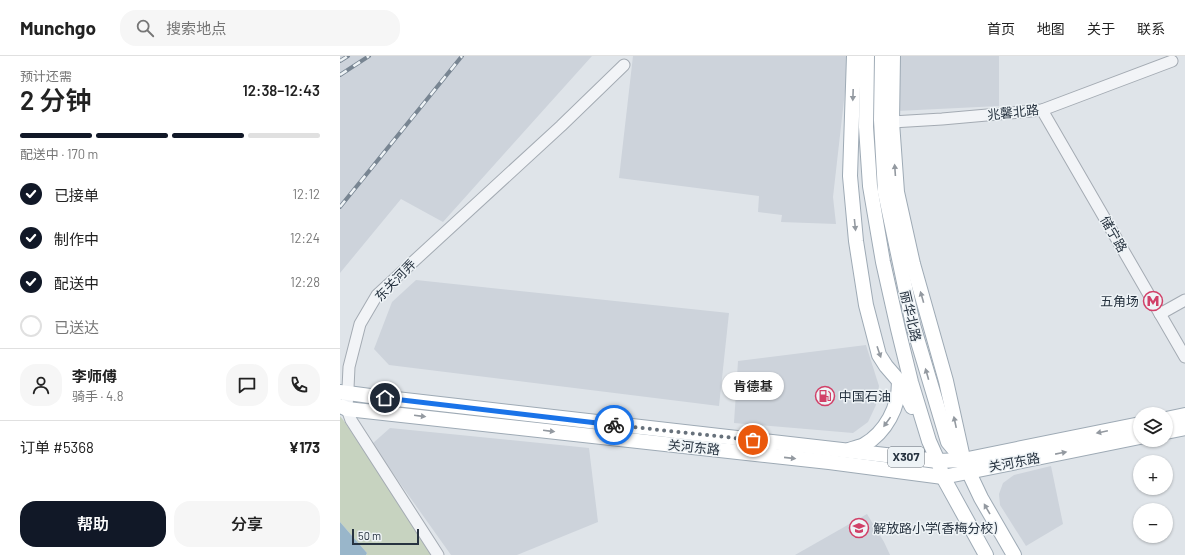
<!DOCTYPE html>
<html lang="zh">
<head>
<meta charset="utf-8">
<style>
	body { margin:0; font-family:Barlow,"Noto Sans SC",sans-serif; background:#f6f6f6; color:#222; height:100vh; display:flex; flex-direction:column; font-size:15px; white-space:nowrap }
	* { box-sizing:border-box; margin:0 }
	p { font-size:13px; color:#767676 }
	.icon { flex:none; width:22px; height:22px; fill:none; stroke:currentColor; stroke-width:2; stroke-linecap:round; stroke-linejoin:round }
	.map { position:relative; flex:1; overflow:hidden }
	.panel { display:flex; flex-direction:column; background:#fff; width:340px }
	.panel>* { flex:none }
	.tools { position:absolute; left:793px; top:351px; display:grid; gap:8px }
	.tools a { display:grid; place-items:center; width:40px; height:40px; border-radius:50%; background:#fff; box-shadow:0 1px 3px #0004; font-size:20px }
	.scale { position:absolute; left:12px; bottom:10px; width:67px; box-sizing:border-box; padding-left:4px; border:2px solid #273340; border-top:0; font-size:11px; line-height:14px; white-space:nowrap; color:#273340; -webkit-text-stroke:3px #eef3f6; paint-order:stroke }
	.pin { position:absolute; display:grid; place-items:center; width:34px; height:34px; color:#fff; margin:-17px; border:2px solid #fff; border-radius:50%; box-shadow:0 1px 4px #0007 }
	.courier { position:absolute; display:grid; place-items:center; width:40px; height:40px; margin:-20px; border:3px solid #1a73e8; border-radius:50%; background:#fff; color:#222; box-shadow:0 1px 5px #0007 }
	.bubble { position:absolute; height:28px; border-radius:14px; background:#fff; box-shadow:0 1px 3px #0004; font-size:13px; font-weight:600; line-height:28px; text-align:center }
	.headline em { font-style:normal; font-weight:600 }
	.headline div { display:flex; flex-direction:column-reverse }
	.headline { display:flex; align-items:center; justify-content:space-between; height:68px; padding:0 20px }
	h1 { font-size:26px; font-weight:600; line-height:30px }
	.bar { display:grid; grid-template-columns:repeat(4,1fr); gap:6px 4px; align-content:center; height:48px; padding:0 20px }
	.bar i { height:5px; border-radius:3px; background:#e0e0e0 }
	.bar .on { background:#111827 }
	.bar p { grid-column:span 4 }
	.line { display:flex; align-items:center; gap:10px; padding:0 20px; border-top:1px solid #e0e0e0 }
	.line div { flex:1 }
	.round { display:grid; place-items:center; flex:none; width:42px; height:42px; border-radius:16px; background:#f6f6f6 }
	ol { padding:0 20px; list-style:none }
	li { display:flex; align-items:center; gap:12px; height:44px }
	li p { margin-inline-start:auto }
	li .icon { padding:4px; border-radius:50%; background:#111827; color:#fff; stroke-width:4 }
	li:last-child { color:#767676 }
	li i { width:22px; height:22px; border:2px solid #e0e0e0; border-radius:50% }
	.button { display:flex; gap:8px; margin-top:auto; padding:8px 20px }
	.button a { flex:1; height:46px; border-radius:16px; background:#111827; color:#fff; font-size:16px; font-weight:600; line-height:46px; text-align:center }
	.button a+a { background:#f6f6f6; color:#222 }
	header { display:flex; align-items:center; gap:24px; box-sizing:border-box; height:56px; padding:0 20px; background:#fff; border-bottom:1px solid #e0e0e0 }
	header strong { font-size:19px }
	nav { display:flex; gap:22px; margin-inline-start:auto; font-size:14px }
	.search { width:280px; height:36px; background:#f6f6f6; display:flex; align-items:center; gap:10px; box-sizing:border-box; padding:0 14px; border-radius:16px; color:#767676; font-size:15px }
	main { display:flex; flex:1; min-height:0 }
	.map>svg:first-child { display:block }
</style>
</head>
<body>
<header>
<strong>Munchgo</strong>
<div class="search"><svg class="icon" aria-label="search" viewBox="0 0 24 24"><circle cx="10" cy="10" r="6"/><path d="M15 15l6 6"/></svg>搜索地点</div>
<nav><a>首页</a><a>地图</a><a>关于</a><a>联系</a></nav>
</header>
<main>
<section class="panel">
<div class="headline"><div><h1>2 分钟</h1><p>预计还需</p></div><em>12:38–12:43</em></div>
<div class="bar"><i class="on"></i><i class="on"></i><i class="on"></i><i></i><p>配送中 · 170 m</p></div>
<ol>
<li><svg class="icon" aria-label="check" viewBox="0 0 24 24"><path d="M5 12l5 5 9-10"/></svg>已接单<p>12:12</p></li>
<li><svg class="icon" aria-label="check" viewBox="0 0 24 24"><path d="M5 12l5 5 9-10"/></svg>制作中<p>12:24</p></li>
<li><svg class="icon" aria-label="check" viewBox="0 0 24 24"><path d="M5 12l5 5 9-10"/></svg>配送中<p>12:28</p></li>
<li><i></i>已送达</li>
</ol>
<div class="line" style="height:72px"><a class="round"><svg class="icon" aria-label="person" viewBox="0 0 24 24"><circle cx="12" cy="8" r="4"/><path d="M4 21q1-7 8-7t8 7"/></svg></a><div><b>李师傅</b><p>骑手 · 4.8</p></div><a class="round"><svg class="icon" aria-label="chat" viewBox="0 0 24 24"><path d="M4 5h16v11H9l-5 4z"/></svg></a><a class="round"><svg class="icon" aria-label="phone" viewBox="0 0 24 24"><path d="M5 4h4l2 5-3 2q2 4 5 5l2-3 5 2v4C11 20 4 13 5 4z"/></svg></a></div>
<div class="line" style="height:52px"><div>订单 #5368</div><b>¥173</b></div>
<div class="button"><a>帮助</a><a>分享</a></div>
</section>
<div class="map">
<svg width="845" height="499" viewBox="0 0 845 499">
	<rect width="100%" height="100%" fill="#dfe4e9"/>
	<g fill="#cdd3db">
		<path d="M0,0H252L103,166L61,143L0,217Z"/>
		<path d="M293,0H509L493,141L496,168L441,166L442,159L418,156L419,140L279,122Z"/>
		<path d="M557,0H659V50L557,55Z"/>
		<path d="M76,224L389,257L379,350L49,309L34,293L52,246Z"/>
		<path d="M526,289L539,330L536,349L528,366L513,377L394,367L398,305Z"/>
		<path d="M50,372L249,392L258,466L177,499H111L32,388Z"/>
		<path d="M711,410L723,468L686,490L660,449L659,438L663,427L674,419Z"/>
		<path d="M527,458L544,486L550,499H455Z"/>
	</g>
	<path fill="#c7d3c0" d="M0,360L4,365L93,499H26L27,497L0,466Z"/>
	<path fill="#99b6ca" d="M0,466L27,497L26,499H0Z"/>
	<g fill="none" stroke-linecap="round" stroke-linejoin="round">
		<defs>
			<g id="minor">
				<path d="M702,54L845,301"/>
				<path d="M552,66L602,63L702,54L832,5"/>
				<path d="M820,258L845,244"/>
				<path d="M98,499L11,364L7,353L9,311L20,268L37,239L221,70L284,9"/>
			</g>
			<g id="major">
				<path d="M514,0L510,120L516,185L526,249L539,299L546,310L559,325L572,351"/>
				<path d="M527,0L526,71L530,130L543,206L558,273L571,326L589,385L598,405L603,421L646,499"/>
				<path d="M542,0L541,64L545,136L573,269L608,386L623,404L641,442L674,499"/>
				<path d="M553,0L552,66L557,136L573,208L606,325L623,402"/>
				<path d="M0,336L30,340L598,405L623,404L800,368"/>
				<path d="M0,350L7,353L489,406L603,421L800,381"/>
				<path d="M826,363L845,359"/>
				<path d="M826,376L845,372"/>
				<path d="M509,394C514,392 520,391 524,389C546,376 559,351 559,326"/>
			</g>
		</defs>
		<use href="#minor" stroke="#a4abb3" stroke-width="13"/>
		<use href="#major" stroke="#9eaab5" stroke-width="16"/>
		<use href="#minor" stroke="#f2f4f7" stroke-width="11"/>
		<use href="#major" stroke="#fff" stroke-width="14"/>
		<defs>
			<g id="rail">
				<path d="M0,5L8,0"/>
				<path d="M0,19L29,0"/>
				<path d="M0,151L122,0"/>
			</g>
		</defs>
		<use href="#rail" stroke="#788592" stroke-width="4"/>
		<use href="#rail" stroke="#eef3f6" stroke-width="2.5" stroke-dasharray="8" stroke-linecap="butt"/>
	</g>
	<defs><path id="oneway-solid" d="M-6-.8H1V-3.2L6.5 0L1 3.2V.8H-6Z"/></defs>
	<g fill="#9399a0">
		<use href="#oneway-solid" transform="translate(513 39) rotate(92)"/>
		<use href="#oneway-solid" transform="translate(555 114) rotate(-94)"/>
		<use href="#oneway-solid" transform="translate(515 169) rotate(84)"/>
		<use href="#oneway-solid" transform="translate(582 241) rotate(-106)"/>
		<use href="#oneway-solid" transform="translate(539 296) rotate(71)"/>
		<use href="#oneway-solid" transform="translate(587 318) rotate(-106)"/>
		<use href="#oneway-solid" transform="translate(80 360) rotate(7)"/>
		<use href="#oneway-solid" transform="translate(547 366) rotate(126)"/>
		<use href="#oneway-solid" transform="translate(615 366) rotate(-102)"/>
		<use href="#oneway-solid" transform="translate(209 375) rotate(7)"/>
		<use href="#oneway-solid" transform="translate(762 376) rotate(168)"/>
		<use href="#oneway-solid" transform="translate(721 397) rotate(-11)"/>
		<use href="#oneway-solid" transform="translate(450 402) rotate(6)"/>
		<use href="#oneway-solid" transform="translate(647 453) rotate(-120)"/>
	</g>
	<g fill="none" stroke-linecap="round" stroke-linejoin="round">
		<path stroke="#67717b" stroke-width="4" stroke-dasharray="0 7.2" d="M274,369L413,384"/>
		<path stroke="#1a73e8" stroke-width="5" d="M45,342L274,369"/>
	</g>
	<defs>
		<symbol id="metro-ring" viewBox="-11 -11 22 22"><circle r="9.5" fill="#eef3f6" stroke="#d14068" stroke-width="1.5"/><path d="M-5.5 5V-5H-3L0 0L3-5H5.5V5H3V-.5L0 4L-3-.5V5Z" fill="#d14068"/></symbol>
		<symbol id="fuel-ring" viewBox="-11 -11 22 22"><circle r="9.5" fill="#eef3f6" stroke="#d14068" stroke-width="1.5"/><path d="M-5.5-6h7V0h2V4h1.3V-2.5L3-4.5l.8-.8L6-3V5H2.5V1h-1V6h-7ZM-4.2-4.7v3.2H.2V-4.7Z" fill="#d14068"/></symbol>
		<symbol id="school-ring" viewBox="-11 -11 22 22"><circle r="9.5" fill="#eef3f6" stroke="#d14068" stroke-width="1.5"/><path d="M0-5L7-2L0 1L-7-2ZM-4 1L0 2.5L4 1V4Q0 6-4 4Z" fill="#d14068"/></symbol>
	</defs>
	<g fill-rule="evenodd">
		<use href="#metro-ring" x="802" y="234" width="22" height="22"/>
		<use href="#fuel-ring" x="474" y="329" width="22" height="22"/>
		<use href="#school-ring" x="508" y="461" width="22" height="22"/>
	</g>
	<g text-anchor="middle" stroke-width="3" stroke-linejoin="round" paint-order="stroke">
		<rect fill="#eef3f6" stroke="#636d77" stroke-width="1" x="548" y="391" width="36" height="20" rx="3"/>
		<g font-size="12" font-weight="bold" fill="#273340">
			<text x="566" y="405">X307</text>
		</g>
		<g font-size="13" fill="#273340" stroke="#eef3f6">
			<text transform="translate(673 56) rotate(-6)" y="5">兆馨北路</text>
			<text transform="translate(774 178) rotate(60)" y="5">储宁路</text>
			<text transform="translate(55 224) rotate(-46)" y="5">东关河弄</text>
			<text transform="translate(571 260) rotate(77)" y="5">丽华北路</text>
			<text transform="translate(354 391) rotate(6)" y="5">关河东路</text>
			<text transform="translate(674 406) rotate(-11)" y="5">关河东路</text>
		</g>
		<g font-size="13" fill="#273340" stroke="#eef3f6" text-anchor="start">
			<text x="799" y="250" text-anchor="end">五角场</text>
			<text x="499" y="345">中国石油</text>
			<text x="533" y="477">解放路小学(香梅分校)</text>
		</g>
	</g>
</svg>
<div class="tools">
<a><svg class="icon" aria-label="layers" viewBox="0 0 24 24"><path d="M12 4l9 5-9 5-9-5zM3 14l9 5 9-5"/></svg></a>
<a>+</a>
<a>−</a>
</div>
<div class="scale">50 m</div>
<div class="pin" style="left:413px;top:384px;background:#ea580c"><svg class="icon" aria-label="bag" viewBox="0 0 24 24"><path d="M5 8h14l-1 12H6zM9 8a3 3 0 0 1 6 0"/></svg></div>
<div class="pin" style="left:45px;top:342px;background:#1f2937"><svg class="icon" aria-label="home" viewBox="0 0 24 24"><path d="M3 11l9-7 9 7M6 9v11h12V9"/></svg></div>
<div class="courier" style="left:274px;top:369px"><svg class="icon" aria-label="bike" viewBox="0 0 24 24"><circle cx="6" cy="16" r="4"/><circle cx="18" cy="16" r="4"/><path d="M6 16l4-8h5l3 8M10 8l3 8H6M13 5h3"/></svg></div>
<div class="bubble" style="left:382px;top:316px;width:62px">肯德基</div>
</div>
</main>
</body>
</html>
